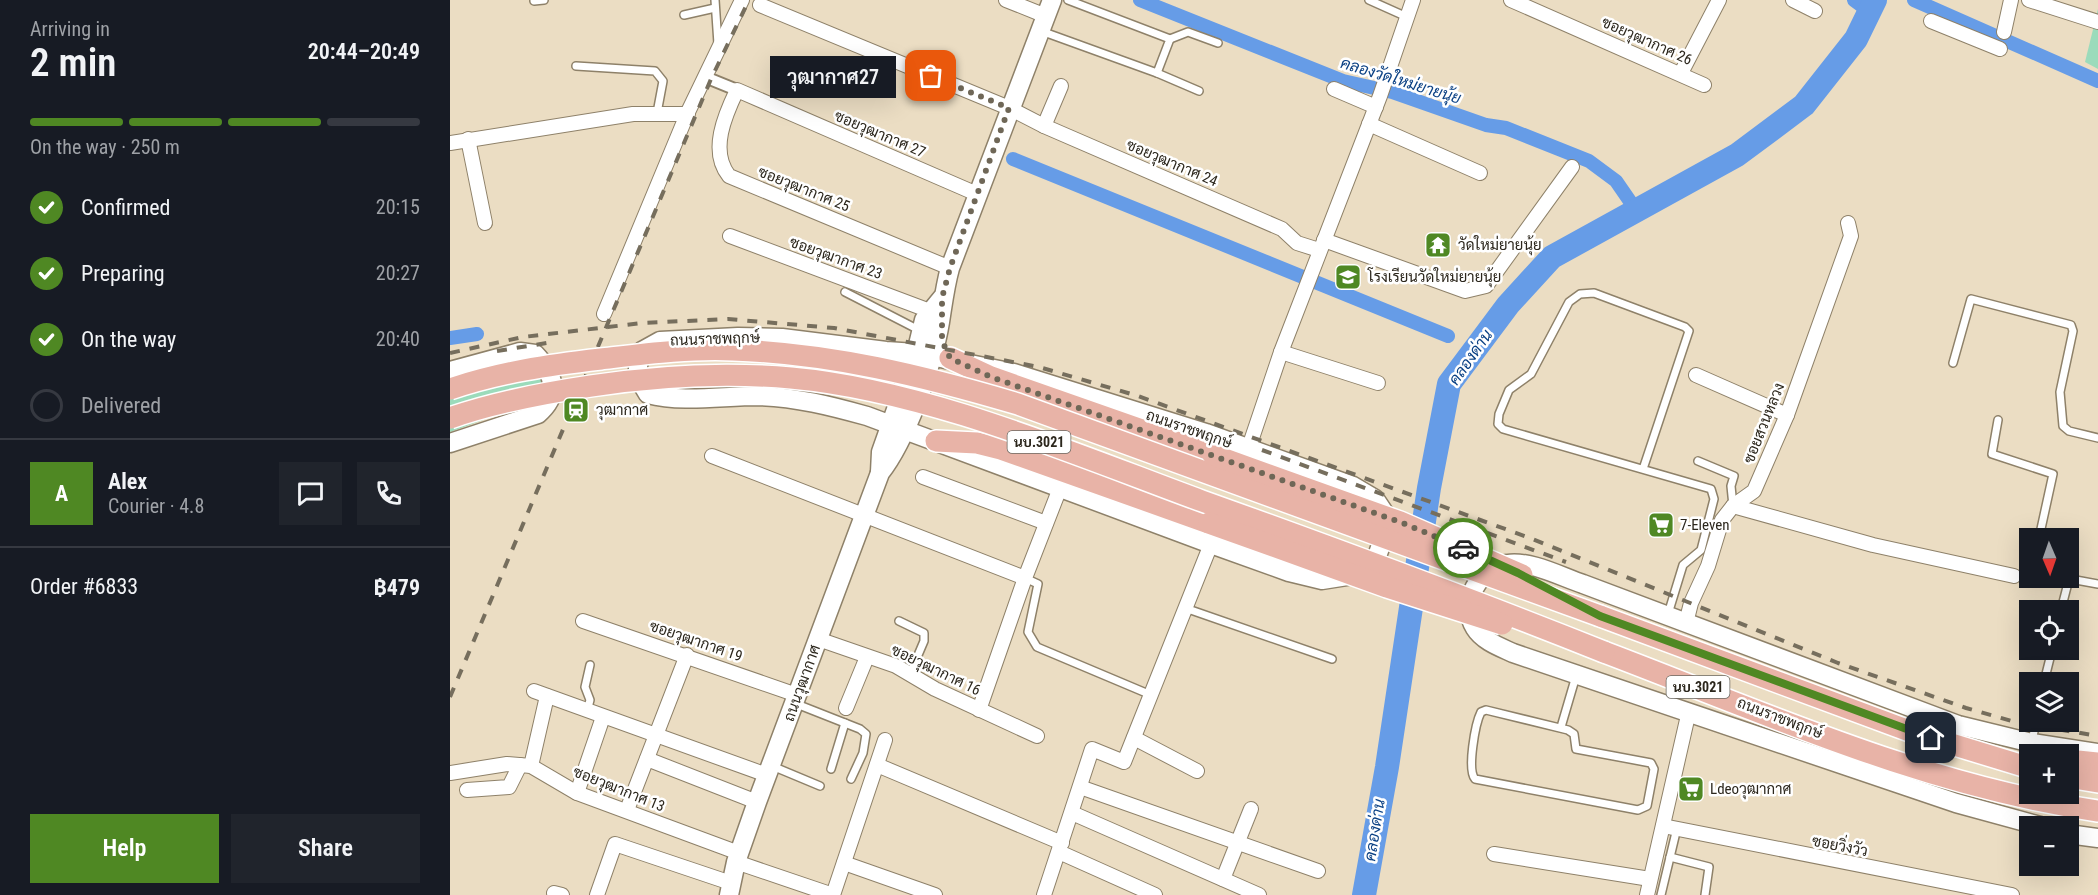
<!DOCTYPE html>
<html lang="en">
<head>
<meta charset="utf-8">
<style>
	body { margin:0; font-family:"Roboto Condensed",Sarabun,sans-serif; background:#20242c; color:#f1f3f6; height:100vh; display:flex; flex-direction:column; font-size:22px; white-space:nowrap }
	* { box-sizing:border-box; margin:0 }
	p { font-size:20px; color:#9ea1a6 }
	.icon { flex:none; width:33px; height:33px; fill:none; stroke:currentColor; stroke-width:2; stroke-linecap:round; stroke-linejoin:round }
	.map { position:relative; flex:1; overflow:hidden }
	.details { display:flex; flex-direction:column; background:#171b24; width:450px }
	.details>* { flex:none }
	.needle { width:39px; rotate:178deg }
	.tools { position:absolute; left:1569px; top:528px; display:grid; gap:12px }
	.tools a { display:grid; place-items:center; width:60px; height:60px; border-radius:0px; background:#171b24; box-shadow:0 6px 24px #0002; font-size:30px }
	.pin { position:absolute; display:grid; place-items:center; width:51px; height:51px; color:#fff; margin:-26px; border-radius:12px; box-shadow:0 3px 9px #0006 }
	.courier { position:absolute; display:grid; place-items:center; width:60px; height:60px; margin:-30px; border:4px solid #4f8823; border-radius:50%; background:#fff; color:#222; box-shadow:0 2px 8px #0007 }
	.bubble { position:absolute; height:42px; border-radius:0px; background:#171b24; box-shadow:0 6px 24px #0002; font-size:20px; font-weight:600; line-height:42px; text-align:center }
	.overview em { font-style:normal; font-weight:600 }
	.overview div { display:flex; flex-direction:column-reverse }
	.overview { display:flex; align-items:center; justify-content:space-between; height:102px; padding:0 30px }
	h1 { font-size:39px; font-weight:600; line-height:45px }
	.bar { display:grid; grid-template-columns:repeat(4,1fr); gap:9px 6px; align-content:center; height:72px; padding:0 30px }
	.bar i { height:8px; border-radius:4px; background:#363941 }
	.bar .active { background:#4f8823 }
	.bar p { grid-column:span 4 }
	.line { display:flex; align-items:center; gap:15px; padding:0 30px; border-top:2px solid #363941 }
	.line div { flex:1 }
	.round { display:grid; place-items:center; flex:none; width:63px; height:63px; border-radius:0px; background:#20242c }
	ol { padding:0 30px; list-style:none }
	li { display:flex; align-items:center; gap:18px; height:66px }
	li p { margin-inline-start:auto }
	li .icon { padding:6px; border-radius:50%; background:#4f8823; color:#fff; stroke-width:4 }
	li:last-child { color:#9ea1a6 }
	li i { width:33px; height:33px; border:3px solid #363941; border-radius:50% }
	.primary-button { display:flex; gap:12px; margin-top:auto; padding:12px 30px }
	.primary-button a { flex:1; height:69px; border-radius:0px; background:#4f8823; color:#fff; font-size:24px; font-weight:600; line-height:69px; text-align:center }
	.primary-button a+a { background:#20242c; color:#f1f3f6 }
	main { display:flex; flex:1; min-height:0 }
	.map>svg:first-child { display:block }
</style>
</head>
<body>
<main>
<section class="details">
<div class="overview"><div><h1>2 min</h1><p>Arriving in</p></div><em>20:44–20:49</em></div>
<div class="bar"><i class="active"></i><i class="active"></i><i class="active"></i><i></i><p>On the way · 250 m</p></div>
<ol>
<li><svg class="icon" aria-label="check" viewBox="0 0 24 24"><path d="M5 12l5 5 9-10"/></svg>Confirmed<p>20:15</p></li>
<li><svg class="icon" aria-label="check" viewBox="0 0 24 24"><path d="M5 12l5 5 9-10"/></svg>Preparing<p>20:27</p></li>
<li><svg class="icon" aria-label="check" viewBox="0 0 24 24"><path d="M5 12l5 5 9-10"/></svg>On the way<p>20:40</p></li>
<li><i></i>Delivered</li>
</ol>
<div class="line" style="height:108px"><b class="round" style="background:#4f8823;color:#fff">A</b><div><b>Alex</b><p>Courier · 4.8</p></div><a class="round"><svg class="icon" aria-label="chat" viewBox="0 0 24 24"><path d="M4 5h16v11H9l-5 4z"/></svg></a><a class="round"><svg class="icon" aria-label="phone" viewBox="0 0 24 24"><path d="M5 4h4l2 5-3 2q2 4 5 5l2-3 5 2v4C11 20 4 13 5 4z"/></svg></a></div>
<div class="line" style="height:78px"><div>Order #6833</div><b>฿479</b></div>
<div class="primary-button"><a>Help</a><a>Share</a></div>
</section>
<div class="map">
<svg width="1648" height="895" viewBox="0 0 1648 895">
	<rect width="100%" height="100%" fill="#ebddc3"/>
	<g fill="#9bdbbb">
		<path d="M1648,9V69L1635,62Z"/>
		<path d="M76,359L96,383L79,410L44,416L0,432V377Z"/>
	</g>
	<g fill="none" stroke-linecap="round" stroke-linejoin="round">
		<g stroke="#669ce7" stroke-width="14">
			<path d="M690,0L893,81L942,92L1036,125L1056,128L1139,161L1166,181L1186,210"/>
			<path d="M1404,0L1419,11"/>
			<path d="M1464,0L1648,81"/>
			<path d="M563,159L998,336"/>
			<path d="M0,338L27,334"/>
		</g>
		<path stroke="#669ce7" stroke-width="24" d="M914,895L937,767L979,488L999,384L1058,305L1102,257L1287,155L1354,105L1406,39L1425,0"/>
		<defs>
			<g id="service">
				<path d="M265,0L268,44"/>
				<path d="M919,0L957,17"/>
				<path d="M84,1L94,0"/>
				<path d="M234,15L265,8"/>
				<path d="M591,31L707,73L720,39L618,0"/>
				<path d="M720,39L738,32L768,43"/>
				<path d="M126,66L205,71L213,81L207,113"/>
				<path d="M707,73L749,91"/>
				<path d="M395,292L467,329"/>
				<path d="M1503,363L1521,299L1621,325L1623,331L1610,392L1613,426L1619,431L1648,438"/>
				<path d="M1548,420L1542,454L1603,474L1589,538"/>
				<path d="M1248,461L1284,476L1281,486L1283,506"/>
				<path d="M1193,469L1239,331L1235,327L1144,293L1130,294L1119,302L1081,374L1059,390L1049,414L1048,424L1053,429L1261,489L1264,499L1251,550L1233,565L1218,614"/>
				<path d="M575,578L588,584L578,632L587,647L701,695"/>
				<path d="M1615,578L1648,584"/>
				<path d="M735,608L882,659"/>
				<path d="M1611,610L1619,579"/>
				<path d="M449,621L474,633V641L460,674"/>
				<path d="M1594,682L1602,650"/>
				<path d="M344,703L410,729L416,734L413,753L401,779"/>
				<path d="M1036,710L1118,730L1124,734L1126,749L1201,763L1204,769L1197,806L1188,810L1025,779C1017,770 1025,724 1031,712Z"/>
				<path d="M137,711L140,700L135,687L140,665"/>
				<path d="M1111,727L1126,676"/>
				<path d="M1582,741L1586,722"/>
				<path d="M322,766L370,786"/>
				<path d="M381,769L395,723"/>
				<path d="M1220,857L1259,867L1255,895"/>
				<path d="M1211,895L1227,828"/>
			</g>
			<path id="pedestrian" d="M255,77L287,90"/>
			<g id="minor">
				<path d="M556,0L596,16"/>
				<path d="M1061,0L1254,85"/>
				<path d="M1343,0L1365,11"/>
				<path d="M1579,0L1648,22"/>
				<path d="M310,5L559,108L594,126L832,229L847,243L869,250"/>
				<path d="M1481,21L1550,49"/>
				<path d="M1554,32L1561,0"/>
				<path d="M1231,73L1269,0"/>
				<path d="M884,89L926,107"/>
				<path d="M919,124L1030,173"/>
				<path d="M594,126L611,86"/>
				<path d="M18,139L35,223"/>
				<path d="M0,143L183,114H238"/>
				<path d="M280,236L480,311"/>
				<path d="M874,240L1015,291L1036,286L1122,167"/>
				<path d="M500,268L279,176C259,151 275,115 287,90L527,194"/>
				<path d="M154,314L238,112L292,0"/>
				<path d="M831,352L928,383"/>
				<path d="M1246,375L1337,415"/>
				<path d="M798,450L831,352L930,96L963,0"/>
				<path d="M262,456L575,578"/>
				<path d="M473,477L596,523"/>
				<path d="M1283,506L1423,545L1564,576"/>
				<path d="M133,621L347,695"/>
				<path d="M1236,623L1241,603L1258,566L1272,520L1283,506L1304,491L1337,415L1401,236L1398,223"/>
				<path d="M368,639L446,666L485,689L587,736"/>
				<path d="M84,691L317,775"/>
				<path d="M396,708L417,657"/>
				<path d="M529,710L575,578L610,488"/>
				<path d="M684,738L747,771"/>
				<path d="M197,759L307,802"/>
				<path d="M427,765L612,843"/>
				<path d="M81,766L97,696"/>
				<path d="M0,773L57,764L81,766L127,793L289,853"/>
				<path d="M630,787L868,871"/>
				<path d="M17,790L59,787L70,765"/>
				<path d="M127,793L153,717"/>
				<path d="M177,810L237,655"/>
				<path d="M622,813L809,895"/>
				<path d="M1213,826L1562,895"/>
				<path d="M609,852L705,895"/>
				<path d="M1044,854L1200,879"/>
				<path d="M286,862L383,895"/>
				<path d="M394,863L485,895"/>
				<path d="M773,879L801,809"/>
				<path d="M104,893L112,895"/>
				<path d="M147,895L165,844L281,883"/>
				<path d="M383,895L435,740"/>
				<path d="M594,895L642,749L674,762L761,544"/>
				<path d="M1197,895L1239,711"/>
			</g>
			<g id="secondary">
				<path d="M288,337L332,338L436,351L466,353L564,373L756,433L903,486L925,499L935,514L937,528L925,562L910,574L872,580L839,572L761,544L417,416C381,406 346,397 308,396C272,396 233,403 198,394C187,377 185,369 192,351L210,341Z"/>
				<path d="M0,371L70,352L85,354C104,374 111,394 88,414L0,443"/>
				<path d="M430,472L431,452L466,353L474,320L492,298"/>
				<path d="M1590,826L1506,803L1063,653C1050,647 1033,641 1025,628C1009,602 1029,568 1057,564C1080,560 1112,577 1133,584L1508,725L1582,743L1648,753"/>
				<path d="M1618,834L1648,838"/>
				<path d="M279,895L286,862L307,802L430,473C456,440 483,365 490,322C493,303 495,286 500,268L602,0"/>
			</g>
			<g id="primary">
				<path d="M500,358L541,377L763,455"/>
				<path d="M486,441L527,443L551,449L759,523"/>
				<path d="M1150,616L1462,732L1580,768"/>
				<path d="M1154,652C1315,713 1476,786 1648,811"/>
				<path d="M1618,760L1648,763"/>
				<path d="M1618,777L1648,782"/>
			</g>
		</defs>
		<use href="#service" stroke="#8e8169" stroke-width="10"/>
		<use href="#pedestrian" stroke="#8e8169" stroke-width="14"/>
		<use href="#minor" stroke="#8e8169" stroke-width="16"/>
		<use href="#secondary" stroke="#8e8169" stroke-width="21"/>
		<use href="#primary" stroke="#fff" stroke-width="24"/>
		<use href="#service" stroke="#fff" stroke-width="7"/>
		<use href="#pedestrian" stroke="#fff" stroke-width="10"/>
		<use href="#minor" stroke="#fff" stroke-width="14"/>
		<use href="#secondary" stroke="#fff" stroke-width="18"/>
		<use href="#primary" stroke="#e8b3a7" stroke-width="21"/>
		<g stroke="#766e5d" stroke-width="4" stroke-dasharray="10 10" stroke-linecap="butt">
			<path d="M47,351L103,342"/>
			<path d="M0,353L73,337L192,323L278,319L384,328L589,367L688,396L1080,538L1388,663L1516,708L1565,722L1648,736"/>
			<path d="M812,450L1116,562"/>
			<path d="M0,697L261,79L299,0"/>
		</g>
		<defs>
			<g id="primary-bridge">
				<path d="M0,389C50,372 99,365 151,359C194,354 239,348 283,350C380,353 474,376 568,404L1150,616"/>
				<path d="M0,418C45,402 94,393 141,386C207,376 274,372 341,378C476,390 624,454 752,501C886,549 1021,599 1154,652"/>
				<path d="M763,455L950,522L1072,575"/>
				<path d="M759,523L937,587L1052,624"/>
			</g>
		</defs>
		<use href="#primary-bridge" stroke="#fff" stroke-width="24" stroke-linecap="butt"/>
		<use href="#primary-bridge" stroke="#e8b3a7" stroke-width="21"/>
	</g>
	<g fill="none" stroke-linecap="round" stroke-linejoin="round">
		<path stroke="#6f6757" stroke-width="6" stroke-dasharray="0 10.8" d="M481,76L559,108L500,268L492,298V341L500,358L541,377L950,522L1013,548"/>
		<path stroke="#4f8823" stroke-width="8" d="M1013,548L1068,573L1150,616L1481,738"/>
	</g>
	<defs>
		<symbol id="temple-square" viewBox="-11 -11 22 22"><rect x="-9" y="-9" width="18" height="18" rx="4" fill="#4f8823" stroke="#fff"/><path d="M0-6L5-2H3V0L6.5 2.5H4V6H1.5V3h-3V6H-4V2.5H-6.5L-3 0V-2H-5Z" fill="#fff"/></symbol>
		<symbol id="school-square" viewBox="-11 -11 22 22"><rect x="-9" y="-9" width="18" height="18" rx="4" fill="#4f8823" stroke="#fff"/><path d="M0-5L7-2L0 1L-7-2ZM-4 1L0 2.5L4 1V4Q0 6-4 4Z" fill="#fff"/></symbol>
		<symbol id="station-square" viewBox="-11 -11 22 22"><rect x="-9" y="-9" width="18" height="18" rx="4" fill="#4f8823" stroke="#fff"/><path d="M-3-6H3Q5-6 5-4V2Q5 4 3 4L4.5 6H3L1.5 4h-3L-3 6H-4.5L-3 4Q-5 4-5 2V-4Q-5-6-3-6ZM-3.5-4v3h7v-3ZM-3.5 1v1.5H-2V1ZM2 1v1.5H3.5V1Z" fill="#fff"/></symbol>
		<symbol id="supermarket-square" viewBox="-11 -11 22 22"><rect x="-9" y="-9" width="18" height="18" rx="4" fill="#4f8823" stroke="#fff"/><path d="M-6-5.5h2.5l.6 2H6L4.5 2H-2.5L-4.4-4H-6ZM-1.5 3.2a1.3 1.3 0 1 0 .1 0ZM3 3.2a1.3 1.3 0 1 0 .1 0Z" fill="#fff"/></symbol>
	</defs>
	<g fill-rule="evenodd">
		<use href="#temple-square" x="973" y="230" width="30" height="30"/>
		<use href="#school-square" x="883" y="262" width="30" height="30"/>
		<use href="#station-square" x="111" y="395" width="30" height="30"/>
		<use href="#supermarket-square" x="1196" y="510" width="30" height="30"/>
		<use href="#supermarket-square" x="1226" y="774" width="30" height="30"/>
	</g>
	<g text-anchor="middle" stroke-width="5" stroke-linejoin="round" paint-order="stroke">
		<g fill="#fff" stroke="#6b6861" stroke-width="1.5">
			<rect x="557.5" y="431" width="63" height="22" rx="4.5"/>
			<rect x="1216.5" y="676" width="63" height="22" rx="4.5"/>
		</g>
		<g font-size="14" font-weight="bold" fill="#2c271d">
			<text x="589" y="447">นบ.3021</text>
			<text x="1248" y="692">นบ.3021</text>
		</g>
		<g font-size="15" fill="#2c271d" stroke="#fff">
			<text transform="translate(1197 41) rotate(24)" y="5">ซอยวุฒากาศ 26</text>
			<text transform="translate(430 134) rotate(23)" y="5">ซอยวุฒากาศ 27</text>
			<text transform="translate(722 163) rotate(23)" y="5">ซอยวุฒากาศ 24</text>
			<text transform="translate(354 189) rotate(22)" y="5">ซอยวุฒากาศ 25</text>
			<text transform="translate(386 258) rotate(20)" y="5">ซอยวุฒากาศ 23</text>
			<text transform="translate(265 339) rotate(-2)" y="5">ถนนราชพฤกษ์</text>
			<text transform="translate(1314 423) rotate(-68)" y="5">ซอยสวนหลวง</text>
			<text transform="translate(739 429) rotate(19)" y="5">ถนนราชพฤกษ์</text>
			<text transform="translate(246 641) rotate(19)" y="5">ซอยวุฒากาศ 19</text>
			<text transform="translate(486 670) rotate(26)" y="5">ซอยวุฒากาศ 16</text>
			<text transform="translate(352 683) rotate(-70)" y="5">ถนนวุฒากาศ</text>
			<text transform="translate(1330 718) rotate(21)" y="5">ถนนราชพฤกษ์</text>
			<text transform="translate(169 789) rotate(22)" y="5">ซอยวุฒากาศ 13</text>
			<text transform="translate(1390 846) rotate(11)" y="5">ซอยวิ่งวัว</text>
		</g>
		<g font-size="15" fill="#2c271d" stroke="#fff" text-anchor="start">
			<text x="1008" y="250">วัดใหม่ยายนุ้ย</text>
			<text x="918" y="282">โรงเรียนวัดใหม่ยายนุ้ย</text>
			<text x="146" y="415">วุฒากาศ</text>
			<text x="1230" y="530">7-Eleven</text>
			<text x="1260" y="794">Ldeoวุฒากาศ</text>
		</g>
		<g font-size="16" font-style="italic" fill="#0b4184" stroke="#fff">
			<text transform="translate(951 80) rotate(17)" y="6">คลองวัดใหม่ยายนุ้ย</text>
			<text transform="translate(1020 357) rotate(-55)" y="6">คลองด่าน</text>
			<text transform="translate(924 830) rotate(-81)" y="6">คลองด่าน</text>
		</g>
	</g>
</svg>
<div class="tools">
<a><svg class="needle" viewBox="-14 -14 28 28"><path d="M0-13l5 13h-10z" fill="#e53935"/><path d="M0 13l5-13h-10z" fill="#9ea1a6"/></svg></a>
<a><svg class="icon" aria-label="locate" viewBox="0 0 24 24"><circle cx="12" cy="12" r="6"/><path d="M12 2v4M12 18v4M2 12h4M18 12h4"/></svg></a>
<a><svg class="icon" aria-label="layers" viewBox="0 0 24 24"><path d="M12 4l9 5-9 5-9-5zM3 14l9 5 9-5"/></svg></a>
<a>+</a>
<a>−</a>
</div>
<div class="pin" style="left:481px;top:76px;background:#ea580c"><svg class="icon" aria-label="bag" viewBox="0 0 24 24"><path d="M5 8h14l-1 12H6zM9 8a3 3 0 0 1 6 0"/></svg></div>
<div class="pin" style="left:1481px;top:738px;background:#1f2937"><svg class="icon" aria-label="home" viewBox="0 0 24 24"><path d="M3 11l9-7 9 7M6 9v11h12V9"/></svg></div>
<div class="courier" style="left:1013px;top:548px"><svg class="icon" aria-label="car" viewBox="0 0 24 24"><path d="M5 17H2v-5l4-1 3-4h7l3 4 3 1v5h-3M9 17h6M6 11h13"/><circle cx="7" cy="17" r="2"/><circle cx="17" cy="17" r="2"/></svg></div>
<div class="bubble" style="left:320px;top:56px;width:126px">วุฒากาศ27</div>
</div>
</main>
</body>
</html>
